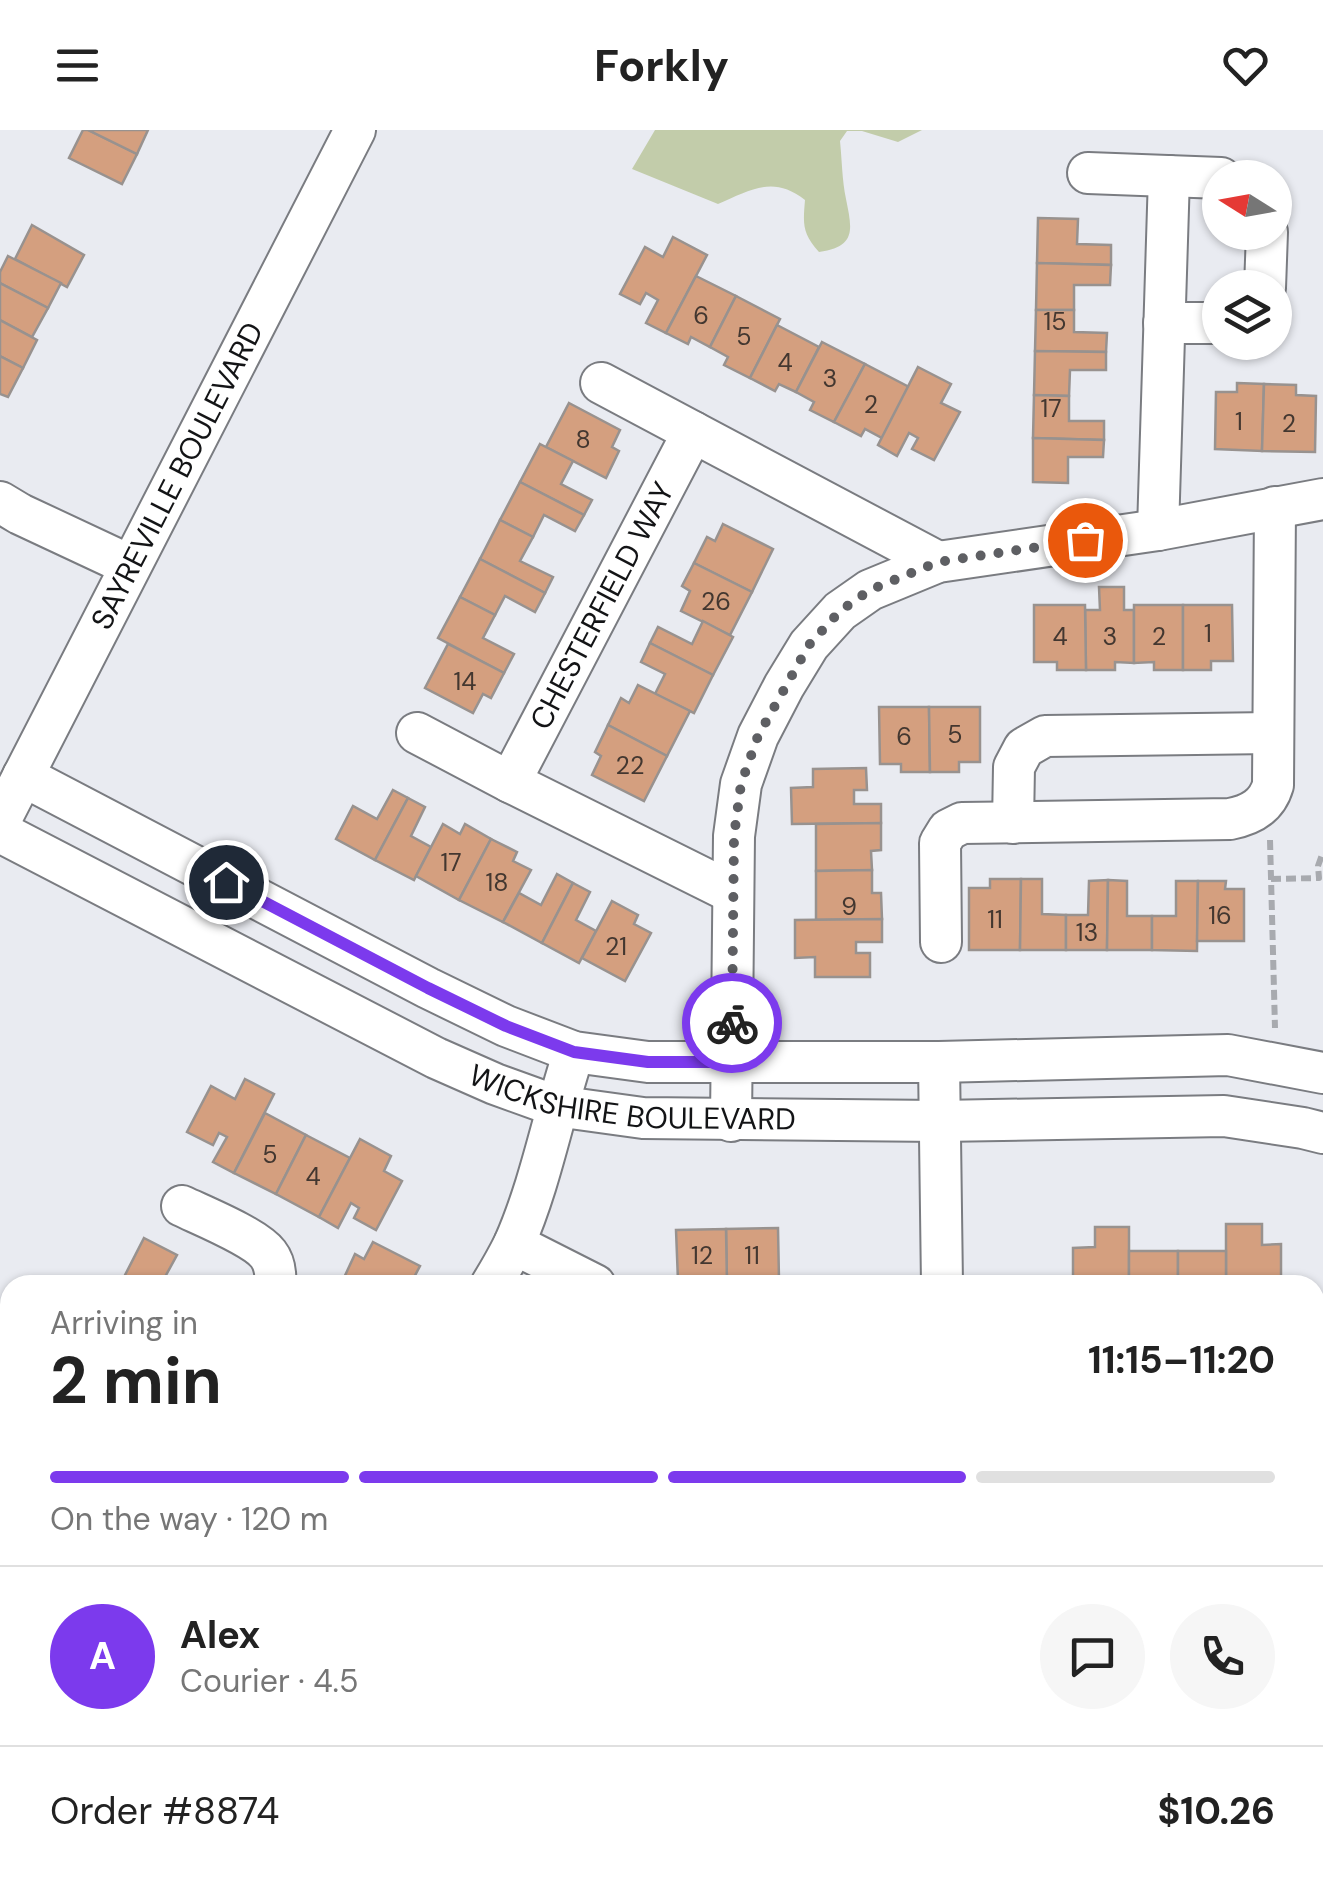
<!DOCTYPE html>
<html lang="en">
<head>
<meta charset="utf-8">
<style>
	body { margin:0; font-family:"DM Sans",sans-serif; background:#f6f6f6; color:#222; height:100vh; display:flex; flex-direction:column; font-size:38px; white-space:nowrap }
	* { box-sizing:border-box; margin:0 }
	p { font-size:32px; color:#767676 }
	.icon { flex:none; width:55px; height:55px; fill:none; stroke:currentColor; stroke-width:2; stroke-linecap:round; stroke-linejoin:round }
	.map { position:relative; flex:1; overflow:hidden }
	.side { position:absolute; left:0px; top:1145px; width:1325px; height:622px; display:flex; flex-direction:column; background:#fff; border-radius:30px 30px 0 0; box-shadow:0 2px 8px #0004 }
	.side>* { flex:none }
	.needle { width:65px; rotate:281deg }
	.controls { position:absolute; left:1202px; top:30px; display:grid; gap:20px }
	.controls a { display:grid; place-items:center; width:90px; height:90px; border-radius:50%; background:#fff; box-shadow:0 2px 8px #0004; font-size:50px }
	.pin { position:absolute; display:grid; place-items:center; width:85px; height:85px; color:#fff; margin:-42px; border:5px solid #fff; border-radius:50%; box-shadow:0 2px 10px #0007 }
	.courier { position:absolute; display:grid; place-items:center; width:100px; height:100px; margin:-50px; border:8px solid #7c3aed; border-radius:50%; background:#fff; color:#222; box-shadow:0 2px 12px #0007 }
	.headline em { font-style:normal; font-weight:700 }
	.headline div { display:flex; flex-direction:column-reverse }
	.headline { display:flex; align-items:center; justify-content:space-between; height:170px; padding:0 50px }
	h1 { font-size:65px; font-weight:700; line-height:75px }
	.bar { display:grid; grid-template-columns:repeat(4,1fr); gap:15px 10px; align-content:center; height:120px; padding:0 50px }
	.bar i { height:12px; border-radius:8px; background:#e0e0e0 }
	.bar .on { background:#7c3aed }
	.bar p { grid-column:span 4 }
	.line { display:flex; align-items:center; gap:25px; padding:0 50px; border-top:2px solid #e0e0e0 }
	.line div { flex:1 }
	.round { display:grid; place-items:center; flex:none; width:105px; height:105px; border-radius:52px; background:#f6f6f6 }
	header { display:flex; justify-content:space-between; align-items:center; height:130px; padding:0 50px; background:#fff; font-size:45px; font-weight:700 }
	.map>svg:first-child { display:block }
</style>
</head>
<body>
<header><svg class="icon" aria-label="menu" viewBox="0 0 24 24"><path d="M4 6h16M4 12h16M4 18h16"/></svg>Forkly<svg class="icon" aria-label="heart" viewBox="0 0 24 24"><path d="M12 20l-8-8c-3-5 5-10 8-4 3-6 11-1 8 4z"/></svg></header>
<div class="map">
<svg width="1323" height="1766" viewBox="0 0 1323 1766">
	<rect width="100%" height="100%" fill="#e9ebf1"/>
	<path fill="#c2ccaa" d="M655,0H922L898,12L862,1H847L840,11C842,30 842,50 846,69C852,99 857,117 819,122C802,103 803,94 805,70C773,45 751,60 718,74L632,39Z"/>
	<g fill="#d49f7f" stroke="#98928f" stroke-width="2.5">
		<path d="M83,0H88L137,24L122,54L69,28Z"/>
		<path d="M88,0H148L137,24Z"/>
		<path d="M1038,88L1078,89L1077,114L1111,115V135L1037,133Z"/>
		<path d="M32,95L84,125L67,157L15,129Z"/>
		<path d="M673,107L707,125L666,203L646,193L658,170L646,163L640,174L620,164L645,117L663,127Z"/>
		<path d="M8,126L61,153L48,178L0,153V142Z"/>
		<path d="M1037,133L1111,135L1110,155H1074V180H1036Z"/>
		<path d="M696,146L736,166L710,217L691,207L688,214L666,203Z"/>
		<path d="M0,153L48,178L32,207L0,190Z"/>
		<path d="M736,166L780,189L750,248L724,235L728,227L710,217Z"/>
		<path d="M1036,180H1074V202L1107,203L1106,222L1035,221Z"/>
		<path d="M0,190L37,210L23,238L0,226Z"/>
		<path d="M777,195L819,217L796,262L779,254L775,261L750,248Z"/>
		<path d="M822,212L865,234L834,292L810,280L814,272L796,262Z"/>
		<path d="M1035,221L1106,222V240H1070L1069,266L1034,265Z"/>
		<path d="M0,226L23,238L8,267L0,264Z"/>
		<path d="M865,234L909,257L882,308L865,299L861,306L834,292Z"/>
		<path d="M918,237L951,254L941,273L960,282L934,330L912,319L918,308L909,303L897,326L878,315Z"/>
		<path d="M1237,253L1264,254L1262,321L1215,319L1216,262H1237Z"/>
		<path d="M1264,254L1296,255V265L1316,266L1315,322L1262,321Z"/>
		<path d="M1034,265L1069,266V291H1104V310L1033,308Z"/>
		<path d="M569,273L620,300L612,317L619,321L606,348L546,317Z"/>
		<path d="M1033,308L1104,310L1103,327H1068V353L1033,352Z"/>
		<path d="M540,314L573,331L561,354L592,370L584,385L520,352Z"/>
		<path d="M520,352L584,385L575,401L544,385L533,407L500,390Z"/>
		<path d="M500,390L533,407L520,431L553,447L545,463L480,429Z"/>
		<path d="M723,394L773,419L752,462L694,433L707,407L715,411Z"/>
		<path d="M480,429L545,463L535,482L505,466L495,485L460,467Z"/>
		<path d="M694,433L752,462L730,505L681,481L690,461L682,456Z"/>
		<path d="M1099,457H1124V480H1134V533L1115,532V540H1086L1085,480H1100Z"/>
		<path d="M460,467L495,485L483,508L514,524L504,543L438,508Z"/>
		<path d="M1034,475H1085L1086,540H1057V532H1034Z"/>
		<path d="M1134,475H1183V540H1154V532L1134,533Z"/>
		<path d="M1183,475H1232L1233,531H1211V540H1183Z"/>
		<path d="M703,491L733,507L713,545L650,513L658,497L692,514Z"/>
		<path d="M650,513L713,545L694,583L655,564L665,544L641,532Z"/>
		<path d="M448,514L504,543L491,568L483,564L473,583L425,558Z"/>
		<path d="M638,555L690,581L667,626L608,595L621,568L629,573Z"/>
		<path d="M879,577H929L930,642H901V634H880Z"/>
		<path d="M929,577H980V632H959V642H930Z"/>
		<path d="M608,595L667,626L644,671L592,645L601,626L595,622Z"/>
		<path d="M866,638L867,660H854V674H881V693L792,694L791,658L813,657V639Z"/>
		<path d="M393,660L408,668L375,730L336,709L353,676L377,689Z"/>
		<path d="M408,668L425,677L411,706L431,717L414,750L375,730Z"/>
		<path d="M881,693V720L871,721L872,740L816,741V694Z"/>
		<path d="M443,694L460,704L465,694L491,709L459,770L416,746Z"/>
		<path d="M491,709L517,722L513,731L531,740L503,792L459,770Z"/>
		<path d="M872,740V763H881L882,789L816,790V741Z"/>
		<path d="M557,744L573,753L542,813L503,792L519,763L541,775Z"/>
		<path d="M990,749H1021L1020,820H969V758H990Z"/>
		<path d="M1021,749H1042V784L1066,785V820H1020Z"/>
		<path d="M1108,750L1107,820H1066V785H1088L1089,751Z"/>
		<path d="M1108,750L1127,751V786H1152V820H1107Z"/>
		<path d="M1176,751H1198L1197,821L1152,820V786H1176Z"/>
		<path d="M1198,751H1226L1225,759H1244V811H1197Z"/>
		<path d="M573,753L590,762L576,790L596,801L579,833L542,813Z"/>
		<path d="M612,771L638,785L634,794L651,803L625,851L582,828Z"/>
		<path d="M882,789V812H856V823H870V847H815V827L795,828V790Z"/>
		<path d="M245,949L274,964L234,1043L213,1032L227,1007L219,1003L213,1015L187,1002L211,956L235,969Z"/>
		<path d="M265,983L306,1005L276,1064L234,1043Z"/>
		<path d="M306,1005L350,1028L319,1087L276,1064Z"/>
		<path d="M360,1009L391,1026L384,1041L402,1051L376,1100L354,1088L359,1078L351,1073L338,1098L319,1087Z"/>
		<path d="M1226,1094H1262V1115L1281,1114V1155H1226Z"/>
		<path d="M1095,1097H1129V1155H1073V1118L1095,1117Z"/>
		<path d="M778,1098L779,1150L758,1151V1155H727L726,1099Z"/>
		<path d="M726,1099L727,1155H698V1151H678L676,1100Z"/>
		<path d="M144,1108L177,1125L165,1147L181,1155H139L124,1147Z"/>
		<path d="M373,1112L420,1136L410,1155H347L342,1152L355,1124L364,1129Z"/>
		<rect x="1129" y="1121" width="49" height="34"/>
		<rect x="1178" y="1121" width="48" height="34"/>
		<path d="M10,1385V1417L0,1412V1404Z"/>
		<rect x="1315" y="1549" width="8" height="54"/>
		<path d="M0,1569L10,1574V1594L0,1613Z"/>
		<path d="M10,1594V1649L4,1646L8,1638L0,1634V1613Z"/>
		<rect x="1315" y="1603" width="8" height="47"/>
		<rect x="1315" y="1650" width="8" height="47"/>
		<rect x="1315" y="1697" width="8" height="51"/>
		<path d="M1315,1748H1323V1766H1277V1758H1315Z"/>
		<path d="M782,1758H844L845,1766H782Z"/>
	</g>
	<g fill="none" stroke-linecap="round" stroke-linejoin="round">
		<defs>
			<g id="street">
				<path d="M1088,43L1221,48"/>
				<path d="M1265,158L1267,102"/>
				<path d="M1164,193H1220"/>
				<path d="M601,253L693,302"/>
				<path d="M0,372L20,384L129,435"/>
				<path d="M1158,400L1169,46"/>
				<path d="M417,603L510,652"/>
				<path d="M23,646L428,858L506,896L574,922L648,932H939L1228,925L1323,943"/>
				<path id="s1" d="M0,691L355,0"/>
				<path d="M1013,693L1014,637L1024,618L1045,606L1272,603"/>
				<path id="s2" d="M0,702L436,928L495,954L556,976L643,988L940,991L1224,986L1303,998L1323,1003"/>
				<path id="s3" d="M733,763L510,652L693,302L938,432"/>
				<path d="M941,812L940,713L948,700L962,693L1230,689C1251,685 1267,676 1273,655L1275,377"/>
				<path d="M939,932L942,1155"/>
				<path d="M731,991L734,706L741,654L758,606L784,556L809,515L840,481L870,460L938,432L1158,400L1323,369"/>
				<path d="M182,1076C203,1086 255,1107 268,1124C275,1133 276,1144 275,1155"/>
				<path d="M514,1114L595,1155"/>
				<path d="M491,1155C499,1142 507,1128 514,1114C541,1053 553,985 574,922"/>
				<path d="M0,1710L10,1715"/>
				<path d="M88,1758L104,1766"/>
				<path d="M331,1758L347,1766"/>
				<path d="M1111,1758V1766"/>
				<path d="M1215,1758V1766"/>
				<path d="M29,1766V1758"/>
				<path d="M220,1766L230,1758"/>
			</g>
		</defs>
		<use href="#street" stroke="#7a7c81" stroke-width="44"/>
		<g stroke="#a8aaaf" stroke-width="6" stroke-dasharray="10 5" stroke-linecap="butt">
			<path d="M1270,710L1275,898"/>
			<path d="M1271,749L1319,748L1318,736L1323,722"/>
		</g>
		<use href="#street" stroke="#fff" stroke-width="40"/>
	</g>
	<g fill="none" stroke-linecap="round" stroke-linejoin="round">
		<path stroke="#5e5f63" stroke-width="10" stroke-dasharray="0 18" d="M732,893L734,706L741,654L758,606L809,515L840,481L870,460L938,432L1085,410"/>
		<path stroke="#7c3aed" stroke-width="12" d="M226,752L428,858L506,896L574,922L648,932H732V893"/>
	</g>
	<g text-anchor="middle" stroke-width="8" stroke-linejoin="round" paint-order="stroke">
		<g font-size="25" fill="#433730">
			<text x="701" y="194">6</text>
			<text x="1055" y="200">15</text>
			<text x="744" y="215">5</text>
			<text x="785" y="241">4</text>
			<text x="830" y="257">3</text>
			<text x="871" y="283">2</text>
			<text x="1051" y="287">17</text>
			<text x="1239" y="300">1</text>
			<text x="1289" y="302">2</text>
			<text x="583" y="318">8</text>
			<text x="716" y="480">26</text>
			<text x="1208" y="512">1</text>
			<text x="1060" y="515">4</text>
			<text x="1110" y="515">3</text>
			<text x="1159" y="515">2</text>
			<text x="465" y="560">14</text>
			<text x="955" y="613">5</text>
			<text x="904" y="615">6</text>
			<text x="630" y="644">22</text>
			<text x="451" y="741">17</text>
			<text x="497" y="761">18</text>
			<text x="849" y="785">9</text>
			<text x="1220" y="794">16</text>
			<text x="995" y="798">11</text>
			<text x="1087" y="811">13</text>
			<text x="616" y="825">21</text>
			<text x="270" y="1033">5</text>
			<text x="313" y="1055">4</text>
			<text x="702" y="1134">12</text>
			<text x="752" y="1134">11</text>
		</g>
		<g font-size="30" fill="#131416" stroke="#e9ebf1">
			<text dy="10" stroke="none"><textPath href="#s1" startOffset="388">SAYREVILLE BOULEVARD</textPath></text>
			<text dy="10" stroke="none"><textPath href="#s3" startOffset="448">CHESTERFIELD WAY</textPath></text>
			<text dy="10" stroke="none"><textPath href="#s2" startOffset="695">WICKSHIRE BOULEVARD</textPath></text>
		</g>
	</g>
</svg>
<div class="controls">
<a><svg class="needle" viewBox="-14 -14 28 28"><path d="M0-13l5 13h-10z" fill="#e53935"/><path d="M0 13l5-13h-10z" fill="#767676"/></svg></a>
<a><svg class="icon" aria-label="layers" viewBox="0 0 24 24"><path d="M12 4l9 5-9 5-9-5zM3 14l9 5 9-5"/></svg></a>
</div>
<div class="pin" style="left:1085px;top:410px;background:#ea580c"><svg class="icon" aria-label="bag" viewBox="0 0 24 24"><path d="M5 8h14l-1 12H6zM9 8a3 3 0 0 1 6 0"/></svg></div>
<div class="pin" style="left:226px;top:752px;background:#1f2937"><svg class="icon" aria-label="home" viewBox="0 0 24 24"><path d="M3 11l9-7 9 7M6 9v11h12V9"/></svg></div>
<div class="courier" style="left:732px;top:893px"><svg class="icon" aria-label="bike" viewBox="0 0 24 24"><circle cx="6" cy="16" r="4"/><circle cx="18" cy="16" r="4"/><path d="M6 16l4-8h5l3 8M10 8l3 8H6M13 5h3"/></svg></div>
<section class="side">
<div class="headline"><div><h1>2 min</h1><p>Arriving in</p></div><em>11:15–11:20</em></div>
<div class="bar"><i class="on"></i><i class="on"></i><i class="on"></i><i></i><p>On the way · 120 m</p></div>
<div class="line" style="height:180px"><b class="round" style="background:#7c3aed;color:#fff">A</b><div><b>Alex</b><p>Courier · 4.5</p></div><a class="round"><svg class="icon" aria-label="chat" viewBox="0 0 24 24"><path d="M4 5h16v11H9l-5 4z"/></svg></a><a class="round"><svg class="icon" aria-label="phone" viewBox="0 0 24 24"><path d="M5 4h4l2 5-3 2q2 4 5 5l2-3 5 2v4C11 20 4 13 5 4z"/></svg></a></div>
<div class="line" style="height:130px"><div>Order #8874</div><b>$10.26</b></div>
</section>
</div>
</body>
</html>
